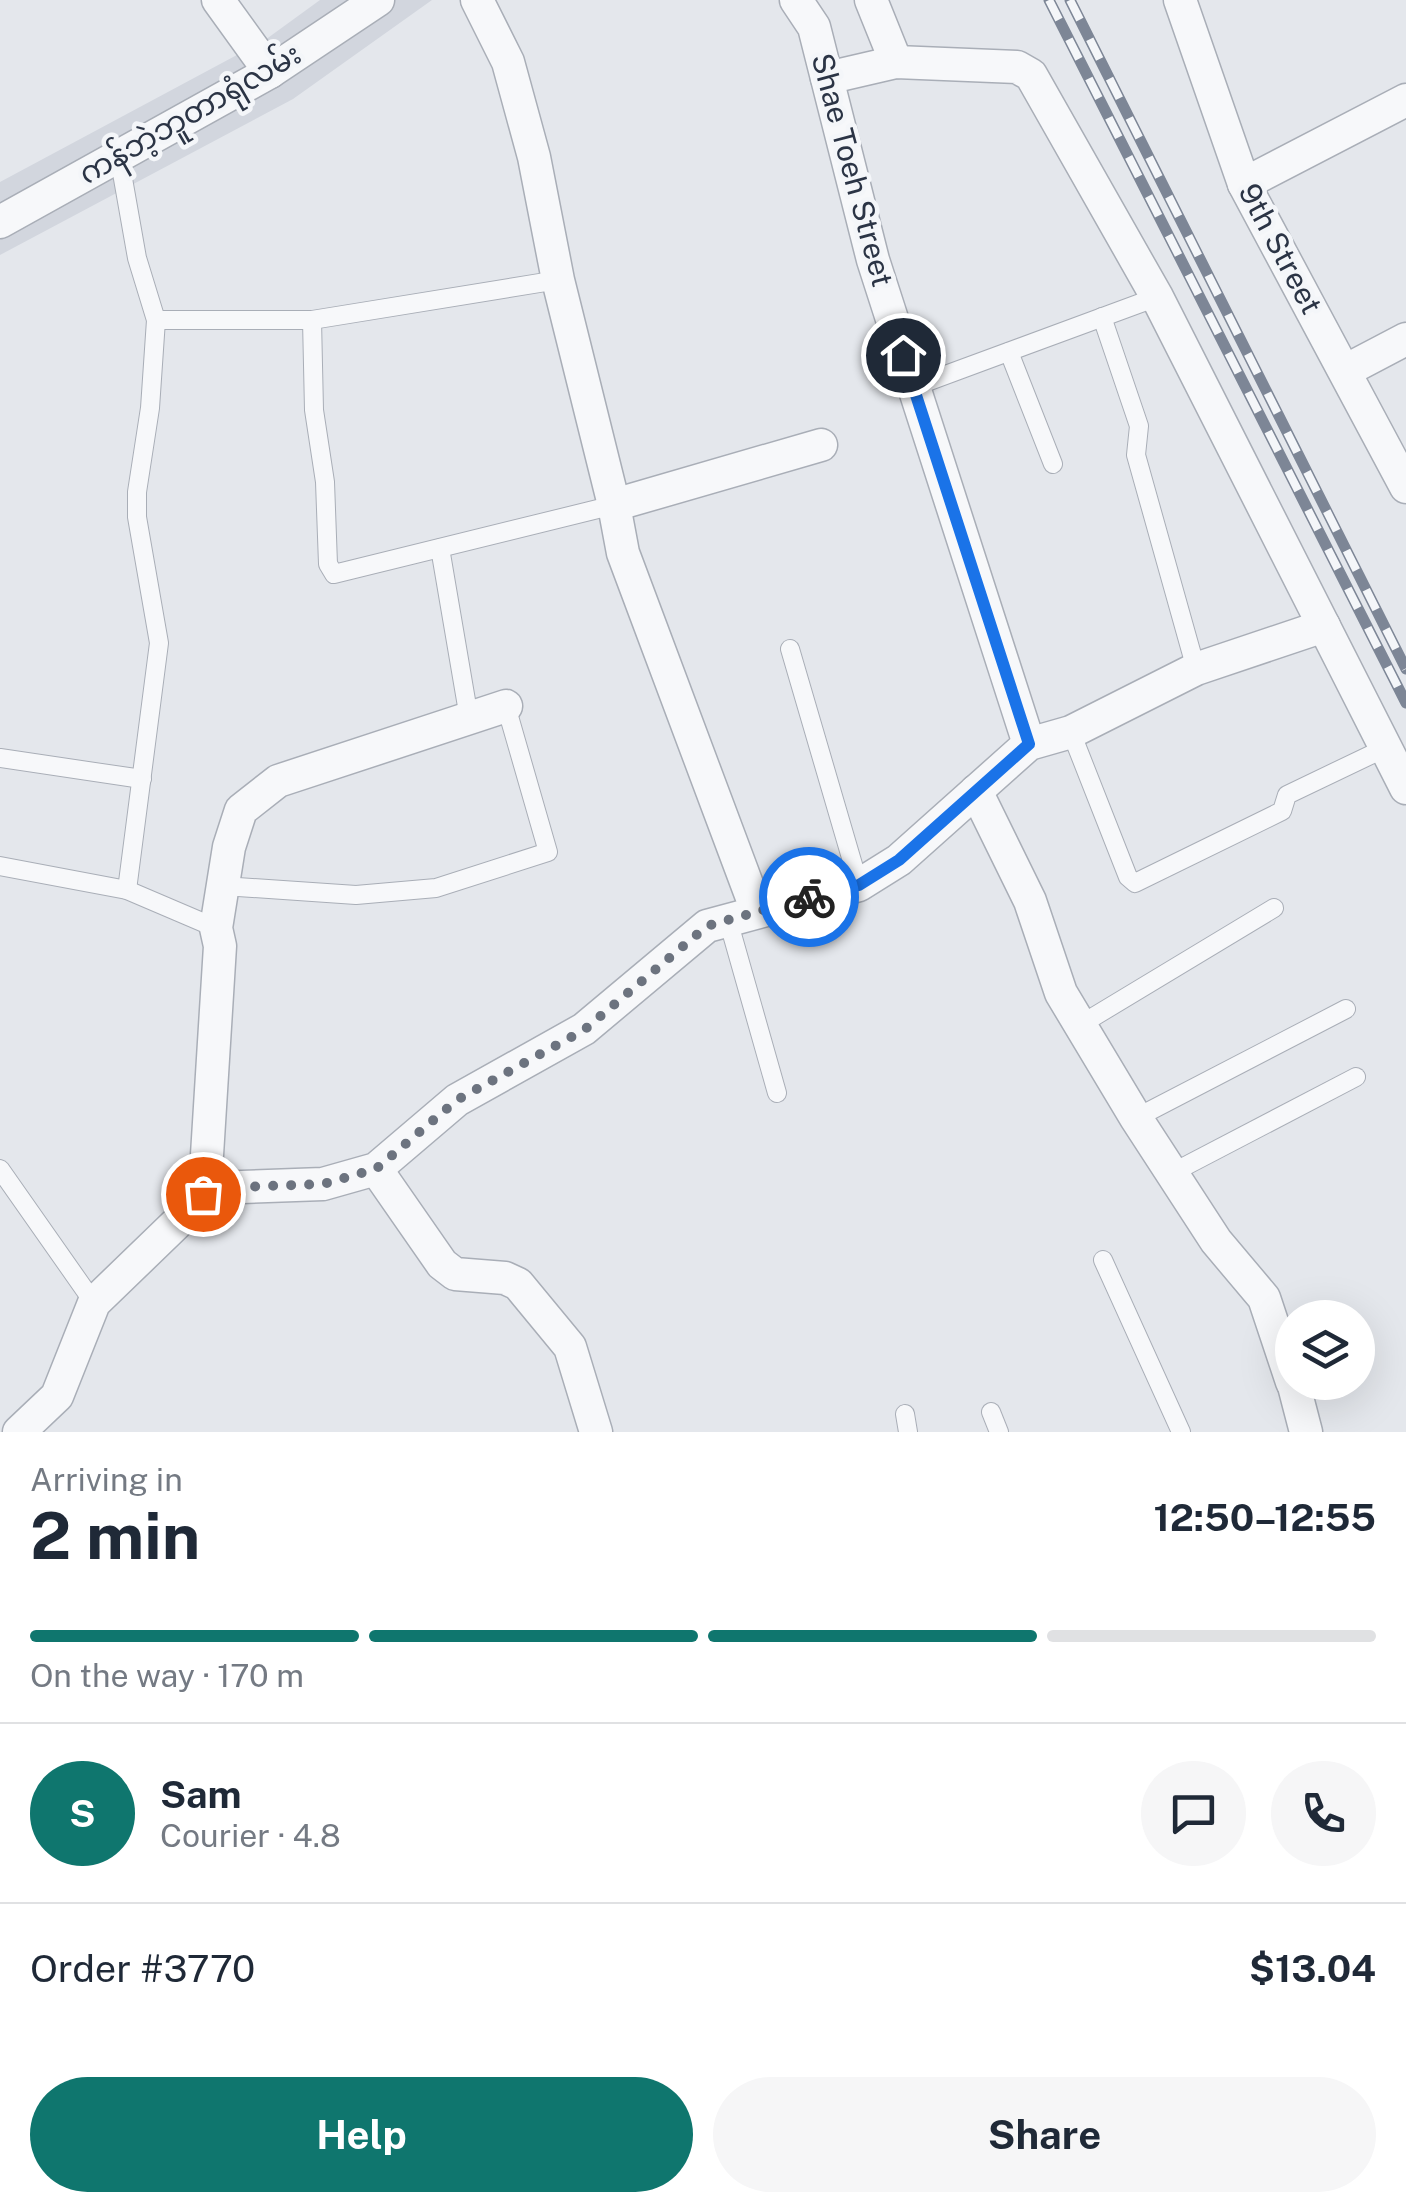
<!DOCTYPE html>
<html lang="en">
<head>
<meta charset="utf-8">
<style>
	body { margin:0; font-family:"Public Sans","Noto Sans Myanmar",sans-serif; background:#f6f6f7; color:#1f2937; height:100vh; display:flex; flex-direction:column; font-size:38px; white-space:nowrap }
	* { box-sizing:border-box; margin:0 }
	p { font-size:32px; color:#747a83 }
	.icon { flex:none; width:55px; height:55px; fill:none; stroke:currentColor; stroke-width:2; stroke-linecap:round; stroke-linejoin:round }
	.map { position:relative; height:1432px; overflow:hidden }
	.drawer { display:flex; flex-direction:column; background:#fff; flex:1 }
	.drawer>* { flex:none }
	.tools { position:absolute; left:1275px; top:1300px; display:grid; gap:20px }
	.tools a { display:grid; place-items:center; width:100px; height:100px; border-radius:50%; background:#fff; box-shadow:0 10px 40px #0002; font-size:50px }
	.pin { position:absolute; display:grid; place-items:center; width:85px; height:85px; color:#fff; margin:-42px; border:5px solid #fff; border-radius:50%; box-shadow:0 2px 10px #0007 }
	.courier { position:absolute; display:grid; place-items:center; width:100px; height:100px; margin:-50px; border:8px solid #1a73e8; border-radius:50%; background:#fff; color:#222; box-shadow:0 2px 12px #0007 }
	.head em { font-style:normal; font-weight:700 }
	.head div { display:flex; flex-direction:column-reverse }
	.head { display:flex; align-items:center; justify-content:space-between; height:170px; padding:0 30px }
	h1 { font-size:65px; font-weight:700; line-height:75px }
	.bar { display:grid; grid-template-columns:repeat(4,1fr); gap:15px 10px; align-content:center; height:120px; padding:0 30px }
	.bar i { height:12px; border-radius:8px; background:#e0e1e3 }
	.bar .active { background:#0f766e }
	.bar p { grid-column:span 4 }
	.line { display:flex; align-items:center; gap:25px; padding:0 30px; border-top:2px solid #e0e1e3 }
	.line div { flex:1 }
	.round { display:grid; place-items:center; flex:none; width:105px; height:105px; border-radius:52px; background:#f6f6f7 }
	.cta { display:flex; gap:20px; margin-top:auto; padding:20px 30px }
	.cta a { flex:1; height:115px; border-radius:60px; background:#0f766e; color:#fff; font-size:40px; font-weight:700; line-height:115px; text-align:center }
	.cta a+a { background:#f6f6f7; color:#1f2937 }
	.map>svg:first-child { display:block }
</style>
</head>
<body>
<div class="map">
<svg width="1406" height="1432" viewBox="0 0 1406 1432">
	<rect width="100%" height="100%" fill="#e4e7ec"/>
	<path fill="#d2d6de" d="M320,0H432L293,99L0,255V182L265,40Z"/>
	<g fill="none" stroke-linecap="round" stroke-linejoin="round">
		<defs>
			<g id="lane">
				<path d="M119,156L137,258L156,320L150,408L137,492V517L159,643L127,890"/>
				<path d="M1102,317L1139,426L1136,455L1196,669"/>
				<path d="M156,320H312L558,280"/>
				<path d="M312,320L314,410L325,482L328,564L334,574L614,505"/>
				<path d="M1009,352L1053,464"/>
				<path d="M913,387L1157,297"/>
				<path d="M440,548L469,718"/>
				<path d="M790,649L859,885"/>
				<path d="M1071,732L1128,877L1135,883L1282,811L1287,795L1385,748"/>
				<path d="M0,758L142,779"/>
				<path d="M0,866L127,890L216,928"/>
				<path d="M223,886L356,895L436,888L548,852L506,706"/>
				<path d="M728,920L777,1093"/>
				<path d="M1080,1025L1274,908"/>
				<path d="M1136,1118L1346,1009"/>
				<path d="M0,1169L94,1303"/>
				<path d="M1172,1173L1356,1077"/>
				<path d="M1103,1260L1181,1432"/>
				<path d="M991,1412L999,1432"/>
				<path d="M905,1414L908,1432"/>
			</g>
			<g id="street">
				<path d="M218,0L270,72"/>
				<path d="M477,0L508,62L534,157L558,280L614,505L623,553L757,911"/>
				<path d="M796,0L814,27L873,260L1029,744"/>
				<path d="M871,0L896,62"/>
				<path d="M1180,0L1244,184L1406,487"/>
				<path d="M827,78L896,62L1017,67L1031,75L1157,297L1406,788"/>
				<path d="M1244,184L1406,100"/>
				<path d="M0,222L270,72L378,0"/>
				<path d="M1345,371L1406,339"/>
				<path d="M614,505L821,445"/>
				<path d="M976,791L1030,901L1061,993L1136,1118L1216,1241L1264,1298L1292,1382"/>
				<path d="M376,1169L442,1264L455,1274L505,1278L518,1284L570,1347L596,1432"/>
				<path d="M213,1188L206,1171L220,946L216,928L229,847L241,810L278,781L506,706"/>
				<path d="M1293,1382L1306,1432"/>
				<path d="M19,1432L57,1396L94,1303L213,1188L323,1184L376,1169L457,1100L584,1029L707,926L859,885L899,860L1029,744L1071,732L1196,669L1324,626"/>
			</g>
		</defs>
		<use href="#lane" stroke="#a9aeb7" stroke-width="20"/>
		<use href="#street" stroke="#a9aeb7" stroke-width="35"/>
		<use href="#lane" stroke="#f7f8fa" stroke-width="18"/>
		<use href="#street" stroke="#f7f8fa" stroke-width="32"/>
		<defs>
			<g id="rail">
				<path d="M1049,0L1406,703"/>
				<path d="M1070,0L1406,669"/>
			</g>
		</defs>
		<use href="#rail" stroke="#7d8696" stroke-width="11"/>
		<use href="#rail" stroke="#f4f6f9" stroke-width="8" stroke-dasharray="22" stroke-linecap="butt"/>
	</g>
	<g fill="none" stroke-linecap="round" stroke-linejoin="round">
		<path stroke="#6c737f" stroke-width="10" stroke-dasharray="0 18" d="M203,1194L212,1188L323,1184L376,1169L457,1100L584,1030L707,926L809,897"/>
		<path stroke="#1a73e8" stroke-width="12" d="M809,897L859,885L899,860L1029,744L903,355"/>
	</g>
	<g text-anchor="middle" stroke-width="9" stroke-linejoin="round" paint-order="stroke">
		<g font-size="30" fill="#2b3445" stroke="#f4f6f9">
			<text transform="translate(190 114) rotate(-30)" y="10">ကန်ဘဲ့ဘူတာရုံလမ်း</text>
			<text transform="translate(852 170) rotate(75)" y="10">Shae Toeh Street</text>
			<text transform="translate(1280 249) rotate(62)" y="10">9th Street</text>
		</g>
	</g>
</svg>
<div class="tools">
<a><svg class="icon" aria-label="layers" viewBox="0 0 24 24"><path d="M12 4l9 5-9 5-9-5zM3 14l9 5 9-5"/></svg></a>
</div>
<div class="pin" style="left:203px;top:1194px;background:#ea580c"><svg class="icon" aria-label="bag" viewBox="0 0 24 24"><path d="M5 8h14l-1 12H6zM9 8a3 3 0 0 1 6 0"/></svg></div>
<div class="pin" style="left:903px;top:355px;background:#1f2937"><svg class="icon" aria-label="home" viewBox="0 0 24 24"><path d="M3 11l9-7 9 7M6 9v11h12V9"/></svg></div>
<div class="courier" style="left:809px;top:897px"><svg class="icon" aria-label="bike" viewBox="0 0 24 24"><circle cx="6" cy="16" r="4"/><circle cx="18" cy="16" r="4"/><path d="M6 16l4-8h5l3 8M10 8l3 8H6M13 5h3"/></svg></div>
</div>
<section class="drawer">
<div class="head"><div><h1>2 min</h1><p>Arriving in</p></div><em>12:50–12:55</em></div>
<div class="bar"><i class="active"></i><i class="active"></i><i class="active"></i><i></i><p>On the way · 170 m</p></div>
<div class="line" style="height:180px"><b class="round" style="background:#0f766e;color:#fff">S</b><div><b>Sam</b><p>Courier · 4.8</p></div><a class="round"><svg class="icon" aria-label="chat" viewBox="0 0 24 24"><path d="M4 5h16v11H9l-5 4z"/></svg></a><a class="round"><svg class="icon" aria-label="phone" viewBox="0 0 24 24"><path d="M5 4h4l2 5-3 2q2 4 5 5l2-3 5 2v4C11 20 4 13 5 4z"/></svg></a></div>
<div class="line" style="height:130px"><div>Order #3770</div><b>$13.04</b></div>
<div class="cta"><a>Help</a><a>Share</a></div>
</section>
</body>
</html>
